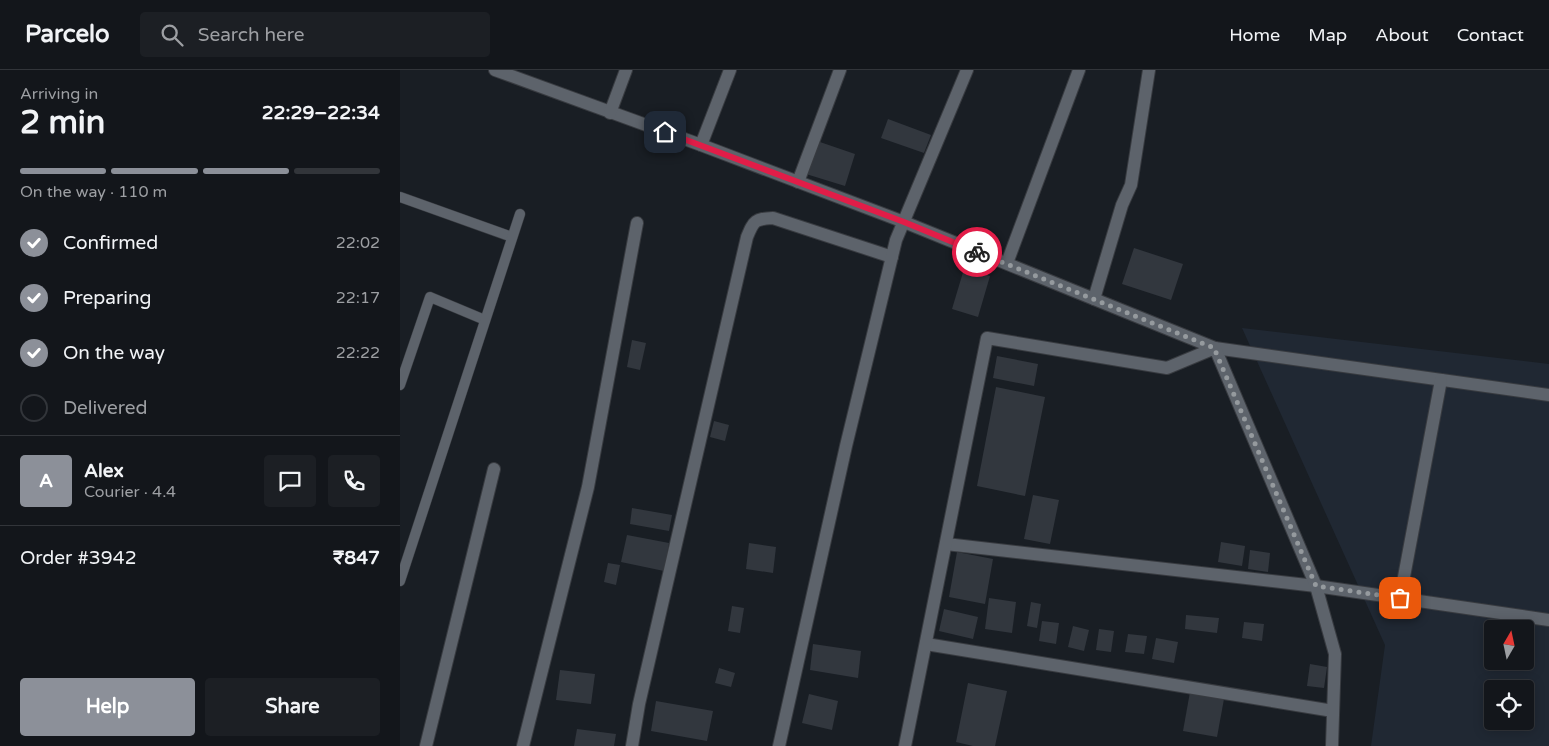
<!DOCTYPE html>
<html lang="en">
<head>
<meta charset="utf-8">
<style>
	body { margin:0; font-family:"Varela Round",sans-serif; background:#1c1f24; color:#f1f3f6; height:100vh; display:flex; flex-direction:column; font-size:19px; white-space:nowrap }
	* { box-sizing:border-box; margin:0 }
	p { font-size:16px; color:#9d9fa3 }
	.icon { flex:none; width:28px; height:28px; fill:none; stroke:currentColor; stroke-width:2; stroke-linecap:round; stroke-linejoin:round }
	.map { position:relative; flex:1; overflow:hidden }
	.panel { display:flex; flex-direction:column; background:#13161b; width:400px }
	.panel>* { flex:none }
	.needle { width:32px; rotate:9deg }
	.tools { position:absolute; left:1084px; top:550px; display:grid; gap:10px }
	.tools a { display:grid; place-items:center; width:50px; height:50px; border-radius:5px; background:#13161b; box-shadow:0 2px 12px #0003,0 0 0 1px #32353a; font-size:25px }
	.pin { position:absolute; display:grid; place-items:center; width:42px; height:42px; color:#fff; margin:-21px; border-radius:10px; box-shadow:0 2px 8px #0006 }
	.courier { position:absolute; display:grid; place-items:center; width:50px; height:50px; margin:-25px; border:4px solid #e11d48; border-radius:50%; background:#fff; color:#222; box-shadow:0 1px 6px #0007 }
	.headline em { font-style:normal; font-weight:700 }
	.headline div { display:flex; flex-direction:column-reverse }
	.headline { display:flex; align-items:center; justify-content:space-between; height:85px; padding:0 20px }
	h1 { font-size:32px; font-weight:700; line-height:38px }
	.bar { display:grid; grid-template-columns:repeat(4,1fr); gap:8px 5px; align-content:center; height:60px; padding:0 20px }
	.bar i { height:6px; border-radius:4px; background:#32353a }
	.bar .selected { background:#8c9099 }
	.bar p { grid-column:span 4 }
	.line { display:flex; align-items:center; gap:12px; padding:0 20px; border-top:1px solid #32353a }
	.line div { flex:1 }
	.round { display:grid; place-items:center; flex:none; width:52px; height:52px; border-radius:5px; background:#1c1f24 }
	ol { padding:0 20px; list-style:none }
	li { display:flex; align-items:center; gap:15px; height:55px }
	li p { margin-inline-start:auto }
	li .icon { padding:5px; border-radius:50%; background:#8c9099; color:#fff; stroke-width:4 }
	li:last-child { color:#9d9fa3 }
	li i { width:28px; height:28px; border:2px solid #32353a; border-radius:50% }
	.action { display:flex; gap:10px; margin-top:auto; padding:10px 20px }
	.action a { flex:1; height:58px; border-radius:5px; background:#8c9099; color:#fff; font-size:20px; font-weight:700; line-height:58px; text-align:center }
	.action a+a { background:#1c1f24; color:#f1f3f6 }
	header { display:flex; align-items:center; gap:30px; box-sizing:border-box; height:70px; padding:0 25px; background:#13161b; border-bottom:1px solid #32353a }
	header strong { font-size:24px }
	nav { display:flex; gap:28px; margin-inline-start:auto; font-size:18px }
	.search { width:350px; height:45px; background:#1c1f24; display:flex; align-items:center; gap:12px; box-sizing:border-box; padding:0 18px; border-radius:5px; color:#9d9fa3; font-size:19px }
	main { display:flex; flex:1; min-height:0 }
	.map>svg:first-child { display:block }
</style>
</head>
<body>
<header>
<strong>Parcelo</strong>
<div class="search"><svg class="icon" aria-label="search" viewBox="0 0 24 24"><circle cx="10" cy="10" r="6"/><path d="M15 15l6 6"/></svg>Search here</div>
<nav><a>Home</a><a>Map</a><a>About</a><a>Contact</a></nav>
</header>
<main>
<section class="panel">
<div class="headline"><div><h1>2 min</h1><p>Arriving in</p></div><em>22:29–22:34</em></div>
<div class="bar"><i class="selected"></i><i class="selected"></i><i class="selected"></i><i></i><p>On the way · 110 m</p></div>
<ol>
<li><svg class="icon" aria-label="check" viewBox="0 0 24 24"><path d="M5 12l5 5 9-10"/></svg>Confirmed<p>22:02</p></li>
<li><svg class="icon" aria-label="check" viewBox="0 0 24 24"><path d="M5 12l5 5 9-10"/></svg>Preparing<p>22:17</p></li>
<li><svg class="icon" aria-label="check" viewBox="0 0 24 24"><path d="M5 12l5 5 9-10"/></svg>On the way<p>22:22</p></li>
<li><i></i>Delivered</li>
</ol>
<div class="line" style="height:90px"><b class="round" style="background:#8c9099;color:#fff">A</b><div><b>Alex</b><p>Courier · 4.4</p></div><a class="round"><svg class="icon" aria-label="chat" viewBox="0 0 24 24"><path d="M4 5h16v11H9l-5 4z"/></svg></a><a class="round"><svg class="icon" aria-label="phone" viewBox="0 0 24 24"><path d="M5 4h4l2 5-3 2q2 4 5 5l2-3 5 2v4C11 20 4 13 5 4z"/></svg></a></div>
<div class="line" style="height:65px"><div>Order #3942</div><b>₹847</b></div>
<div class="action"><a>Help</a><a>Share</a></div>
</section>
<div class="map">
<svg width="1149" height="676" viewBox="0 0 1149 676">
	<rect width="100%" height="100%" fill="#191e24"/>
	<path fill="#202833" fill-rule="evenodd" d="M842,258L1149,294V676H971L985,575ZM1092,559H1125V591H1092ZM1092,619H1125V651H1092Z"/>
	<g fill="#32373e">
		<path d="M488,49L531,65L524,83L481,68Z"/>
		<path d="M417,71L455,84L445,116L406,104Z"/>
		<path d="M734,178L783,194L771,230L722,214Z"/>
		<path d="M564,199L590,206L578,247L552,239Z"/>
		<path d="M232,270L246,273L240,300L227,297Z"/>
		<path d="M597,286L638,294L634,316L593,308Z"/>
		<path d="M596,317L645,327L625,426L577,416Z"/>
		<path d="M314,351L329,355L325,371L310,367Z"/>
		<path d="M633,425L659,430L650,474L624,469Z"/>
		<path d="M232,438L272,445L269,461L230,454Z"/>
		<path d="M227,465L269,473L264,501L221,492Z"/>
		<path d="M821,472L845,476L842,496L818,492Z"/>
		<path d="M349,473L376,477L373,503L346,499Z"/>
		<path d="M850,480L870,483L868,502L848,499Z"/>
		<path d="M557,482L593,489L585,534L549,527Z"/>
		<path d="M208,493L220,495L216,515L204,512Z"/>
		<path d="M589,528L616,532L612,563L585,559Z"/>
		<path d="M631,532L641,534L637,558L627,556Z"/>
		<path d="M332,536L344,538L340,563L328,561Z"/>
		<path d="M544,539L578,547L573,569L539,561Z"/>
		<path d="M786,545L819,548L817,563L785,559Z"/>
		<path d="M642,551L659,553L656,574L639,571Z"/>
		<path d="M844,552L864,554L862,571L842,568Z"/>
		<path d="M673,556L689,560L684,581L668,577Z"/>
		<path d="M699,559L714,561L711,582L696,580Z"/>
		<path d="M728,564L747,566L744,584L725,582Z"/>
		<path d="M756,568L778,572L774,593L752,589Z"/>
		<path d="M413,574L461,581L458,608L410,600Z"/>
		<path d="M910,594L927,597L924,618L907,616Z"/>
		<path d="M319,598L335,603L331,617L315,613Z"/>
		<path d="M160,600L195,604L191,634L156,630Z"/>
		<path d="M568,613L607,621L595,676H573L556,672Z"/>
		<path d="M790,622L824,629L817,667L783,661Z"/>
		<path d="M409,624L438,631L432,660L402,653Z"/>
		<path d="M256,631L313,641L307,671L251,661Z"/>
		<path d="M177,659L216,664L214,676H174Z"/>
	</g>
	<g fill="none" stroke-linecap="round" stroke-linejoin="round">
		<defs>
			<g id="lane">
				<path d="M0,127L112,167"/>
				<path d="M0,315L30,227L85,250"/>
				<path d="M0,511L120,144"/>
			</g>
			<g id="street">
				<path d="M95,0L301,75L504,152L815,278L1149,325"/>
				<path d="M210,43L226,0"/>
				<path d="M301,75L330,0"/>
				<path d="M398,112L440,0"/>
				<path d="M607,193L679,0"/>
				<path d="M694,229L722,135L731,115L749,0"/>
				<path d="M546,474L916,516L1149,550"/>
				<path d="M1000,528L1041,310"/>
				<path d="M526,574L933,641"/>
				<path d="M26,676L94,399"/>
				<path d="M123,676L188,417L237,153"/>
				<path d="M232,676L239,634L347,167C354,150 355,149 373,148L492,187"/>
				<path d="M379,676L446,376L496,170L567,0"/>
				<path d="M505,676L587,268L767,298L815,278L916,516L935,584L932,676"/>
			</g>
		</defs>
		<use href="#lane" stroke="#383b40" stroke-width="11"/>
		<use href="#street" stroke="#383b40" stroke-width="14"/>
		<use href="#lane" stroke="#5d636b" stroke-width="10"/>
		<use href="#street" stroke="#5d636b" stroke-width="12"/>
	</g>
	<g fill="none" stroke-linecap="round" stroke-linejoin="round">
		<path stroke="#959a9e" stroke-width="5" stroke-dasharray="0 9" d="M577,182L814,278L916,516L1000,528"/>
		<path stroke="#e11d48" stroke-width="6" d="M265,62L504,152L577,182"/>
	</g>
</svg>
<div class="tools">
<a><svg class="needle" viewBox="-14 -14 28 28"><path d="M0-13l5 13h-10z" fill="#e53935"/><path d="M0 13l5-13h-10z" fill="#9d9fa3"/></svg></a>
<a><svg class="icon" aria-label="locate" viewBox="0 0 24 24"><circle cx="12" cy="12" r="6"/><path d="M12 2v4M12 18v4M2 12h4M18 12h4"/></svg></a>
</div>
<div class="pin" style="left:1000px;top:528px;background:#ea580c"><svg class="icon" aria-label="bag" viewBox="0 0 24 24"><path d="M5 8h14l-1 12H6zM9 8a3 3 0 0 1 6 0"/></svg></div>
<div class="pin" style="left:265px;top:62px;background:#1f2937"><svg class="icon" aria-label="home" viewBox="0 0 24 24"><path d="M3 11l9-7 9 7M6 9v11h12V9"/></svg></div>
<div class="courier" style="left:577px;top:182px"><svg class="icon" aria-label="bike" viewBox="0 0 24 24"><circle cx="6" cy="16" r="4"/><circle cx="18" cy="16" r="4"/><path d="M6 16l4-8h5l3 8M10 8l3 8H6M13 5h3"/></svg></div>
</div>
</main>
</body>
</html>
